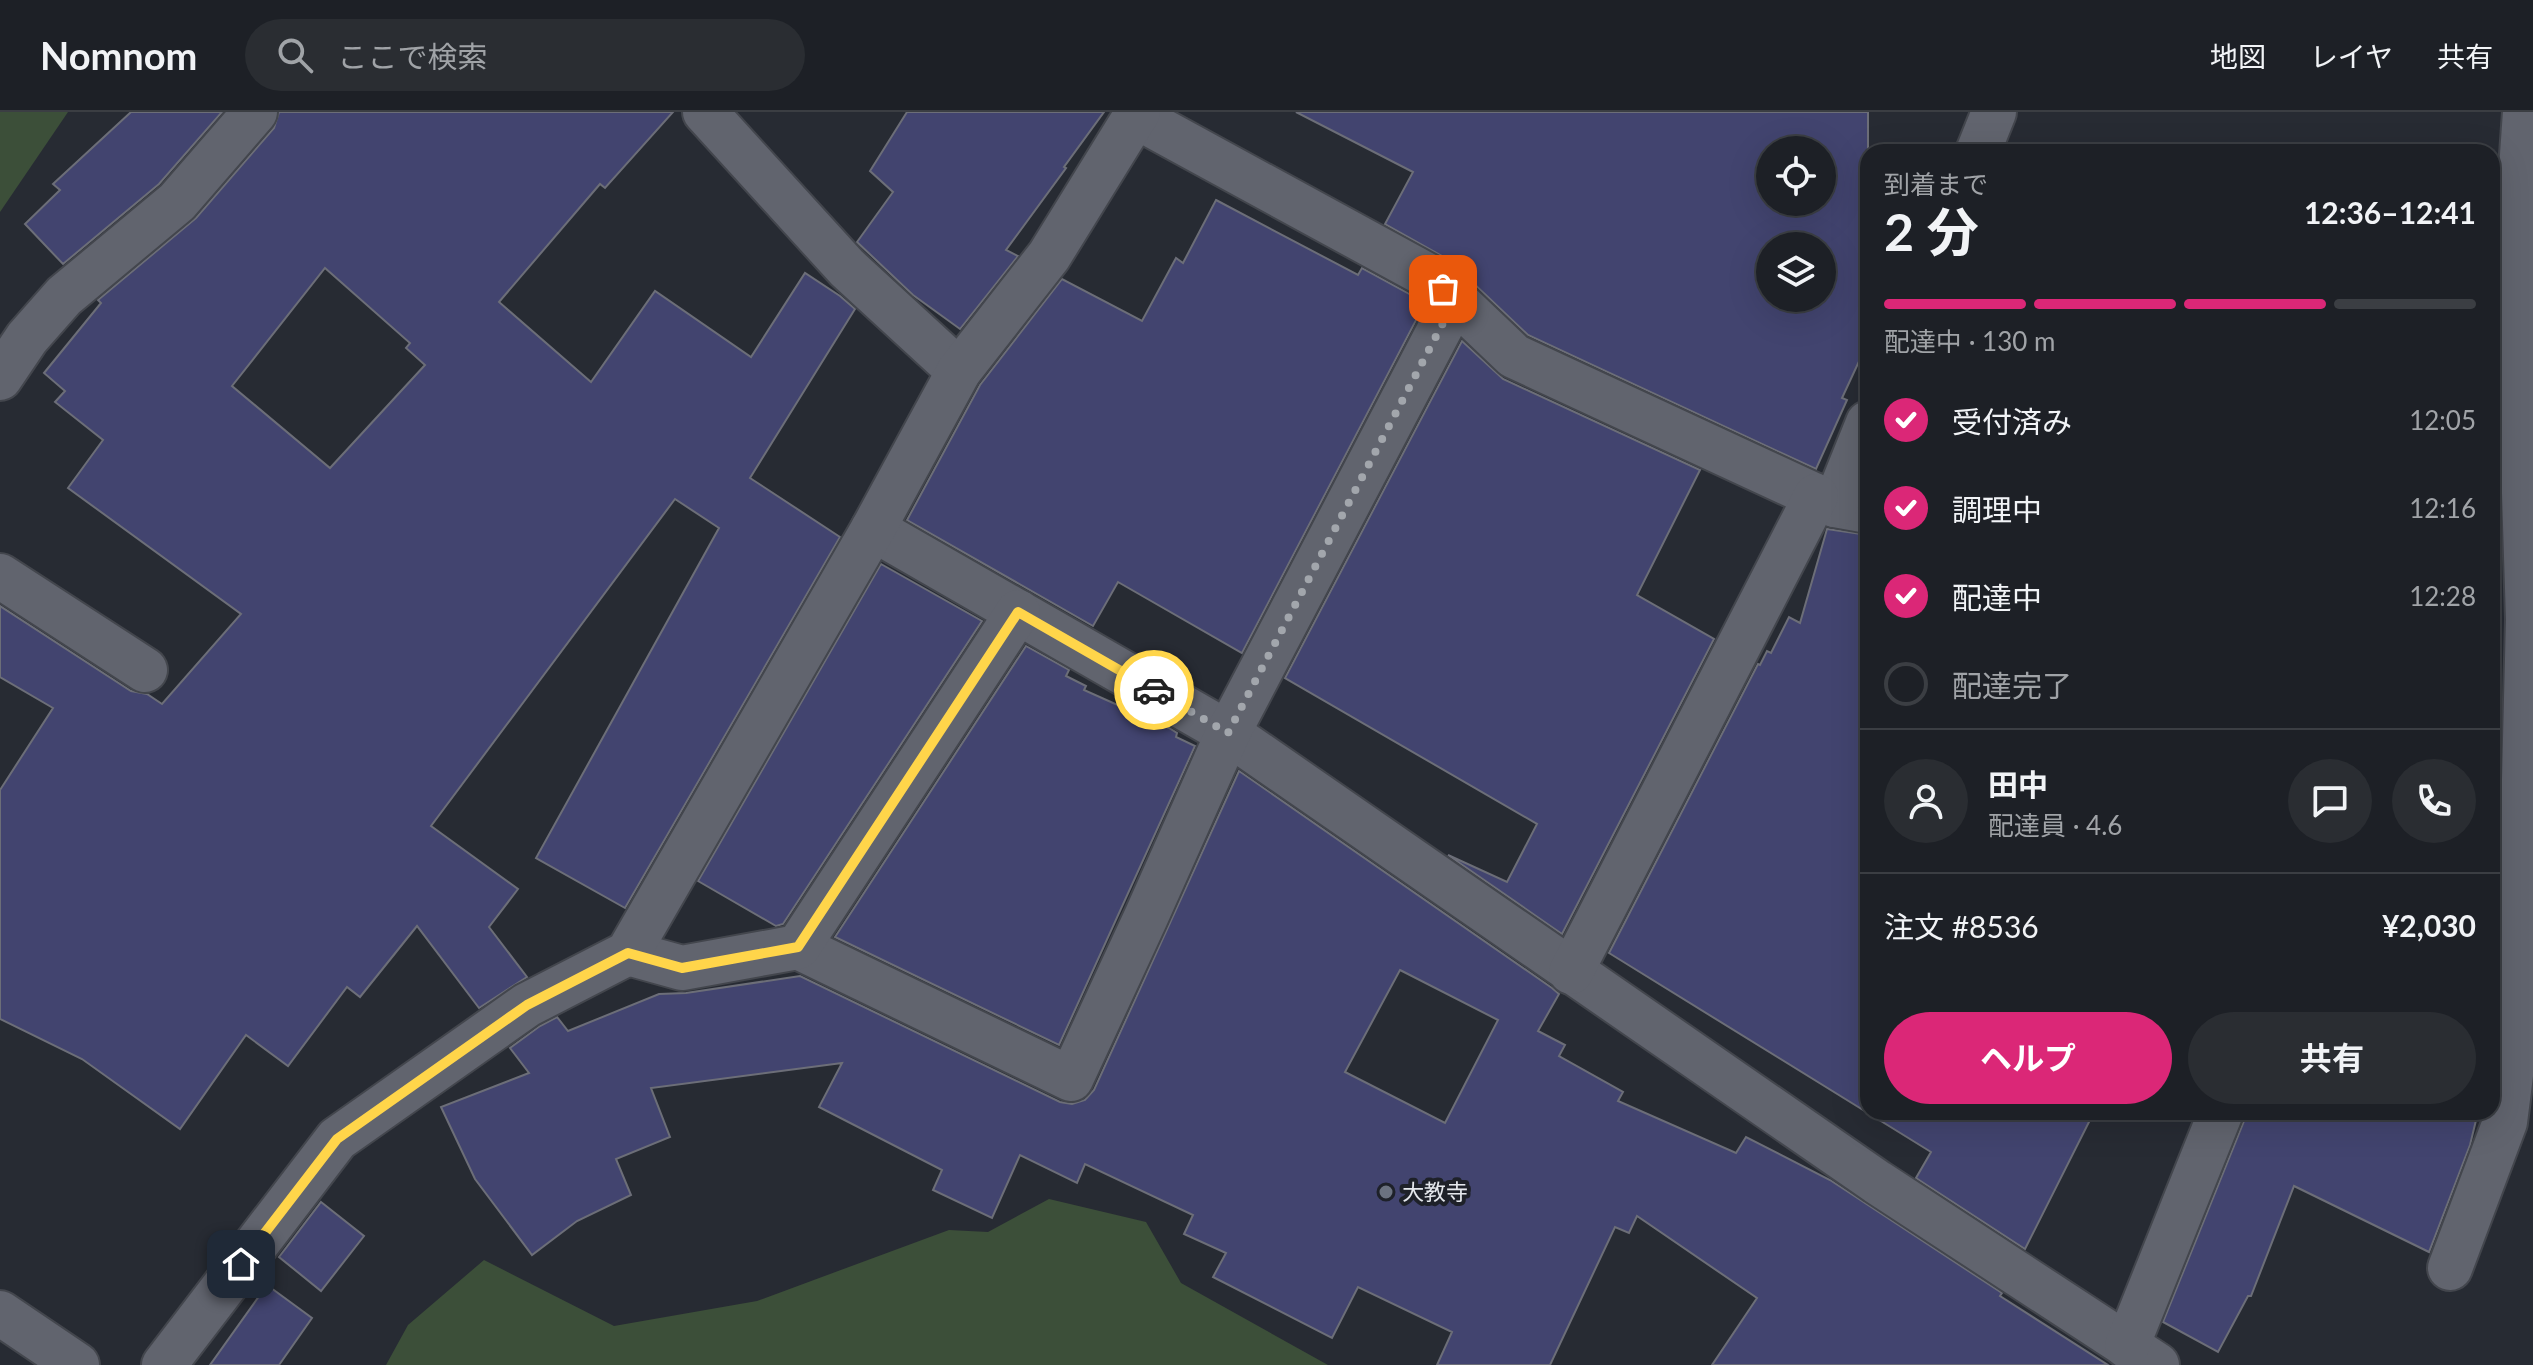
<!DOCTYPE html>
<html lang="ja">
<head>
<meta charset="utf-8">
<style>
	body { margin:0; font-family:Lato,"Noto Sans JP",sans-serif; background:#2a2d32; color:#f1f3f6; height:100vh; display:flex; flex-direction:column; font-size:30px; white-space:nowrap }
	* { box-sizing:border-box; margin:0 }
	p { font-size:26px; color:#a0a3a7 }
	.icon { flex:none; width:44px; height:44px; fill:none; stroke:currentColor; stroke-width:2; stroke-linecap:round; stroke-linejoin:round }
	.map { position:relative; flex:1; overflow:hidden }
	.details { position:absolute; left:1860px; top:32px; width:640px; height:976px; display:flex; flex-direction:column; background:#1d2026; border-radius:24px; box-shadow:0 8px 32px #0002,0 0 0 2px #3b3e43 }
	.details>* { flex:none }
	.controls { position:absolute; left:1756px; top:24px; display:grid; gap:16px }
	.controls a { display:grid; place-items:center; width:80px; height:80px; border-radius:50%; background:#1d2026; box-shadow:0 8px 32px #0002,0 0 0 2px #3b3e43; font-size:40px }
	.pin { position:absolute; display:grid; place-items:center; width:68px; height:68px; color:#fff; margin:-34px; border-radius:16px; box-shadow:0 4px 12px #0006 }
	.courier { position:absolute; display:grid; place-items:center; width:80px; height:80px; margin:-40px; border:6px solid #ffd54a; border-radius:50%; background:#fff; color:#222; box-shadow:0 2px 10px #0007 }
	.headline em { font-style:normal; font-weight:700 }
	.headline div { display:flex; flex-direction:column-reverse }
	.headline { display:flex; align-items:center; justify-content:space-between; height:136px; padding:0 24px }
	h1 { font-size:52px; font-weight:700; line-height:60px }
	.bar { display:grid; grid-template-columns:repeat(4,1fr); gap:12px 8px; align-content:center; height:96px; padding:0 24px }
	.bar i { height:10px; border-radius:6px; background:#3b3e43 }
	.bar .active { background:#db2777 }
	.bar p { grid-column:span 4 }
	.line { display:flex; align-items:center; gap:20px; padding:0 24px; border-top:2px solid #3b3e43 }
	.line div { flex:1 }
	.round { display:grid; place-items:center; flex:none; width:84px; height:84px; border-radius:42px; background:#2a2d32 }
	ol { padding:0 24px; list-style:none }
	li { display:flex; align-items:center; gap:24px; height:88px }
	li p { margin-inline-start:auto }
	li .icon { padding:8px; border-radius:50%; background:#db2777; color:#fff; stroke-width:4 }
	li:last-child { color:#a0a3a7 }
	li i { width:44px; height:44px; border:4px solid #3b3e43; border-radius:50% }
	.action { display:flex; gap:16px; margin-top:auto; padding:16px 24px }
	.action a { flex:1; height:92px; border-radius:48px; background:#db2777; color:#fff; font-size:32px; font-weight:700; line-height:92px; text-align:center }
	.action a+a { background:#2a2d32; color:#f1f3f6 }
	header { display:flex; align-items:center; gap:48px; box-sizing:border-box; height:112px; padding:0 40px; background:#1d2026; border-bottom:2px solid #3b3e43 }
	header strong { font-size:38px }
	nav { display:flex; gap:44px; margin-inline-start:auto; font-size:28px }
	.search { width:560px; height:72px; background:#2a2d32; display:flex; align-items:center; gap:20px; box-sizing:border-box; padding:0 28px; border-radius:44px; color:#a0a3a7; font-size:30px }
	.map>svg:first-child { display:block }
</style>
</head>
<body>
<header>
<strong>Nomnom</strong>
<div class="search"><svg class="icon" aria-label="search" viewBox="0 0 24 24"><circle cx="10" cy="10" r="6"/><path d="M15 15l6 6"/></svg>ここで検索</div>
<nav><a>地図</a><a>レイヤ</a><a>共有</a></nav>
</header>
<div class="map">
<svg width="2533" height="1253" viewBox="0 0 2533 1253">
	<rect width="100%" height="100%" fill="#272b33"/>
	<g fill="#3c4f39">
		<path d="M0,0H68L0,100Z"/>
		<path d="M1049,1087L1146,1110L1181,1171L1328,1253H386L408,1213L484,1148L614,1214L757,1189L949,1118L988,1120Z"/>
	</g>
	<g fill="#42446f" stroke="#6c6e78" stroke-width="2" fill-rule="evenodd">
		<path d="M131,0H222L159,72L63,152L25,112L60,78L53,72Z"/>
		<path d="M279,0H673L605,76L600,72L499,190L591,270L655,179L751,245L805,161L840,184L855,197L750,366L840,425L625,796L536,746L719,416L675,387L431,714L518,777L489,815L527,865L479,896L417,814L360,885L347,875L288,954L246,923L180,1017L82,947L0,907V678L53,596L0,565V494L131,579L147,582L162,592L241,502L68,376L103,328L55,290L65,279L44,261L101,191L98,188L196,106L274,16ZM325,156L410,231L406,236L425,253L330,356L232,274Z"/>
		<path d="M907,0H1104L1064,55L1066,56L1006,138L1018,144L960,217L913,183L857,130L893,80L870,59Z"/>
		<path d="M1296,0H1868V230L1842,286L1847,288L1816,357L1528,223L1449,148L1385,112L1413,60ZM1770,38H1822V90H1770ZM1770,134H1822V186H1770Z"/>
		<path d="M1216,88L1358,163L1362,156L1417,186L1424,193L1242,541L1118,470L1093,514L907,408L980,273L1062,167L1142,209L1176,146L1183,151Z"/>
		<path d="M1462,229L1503,267L1700,358L1637,483L1714,527L1562,822L1448,743L1507,770L1537,712L1285,566Z"/>
		<path d="M1827,417L1868,423V1000H2094L2025,1137L1916,1066L1931,1040L1609,841L1758,552L1760,553L1767,539L1771,541L1789,505L1800,511Z"/>
		<path d="M881,452L982,509L783,812L776,814L698,769Z"/>
		<path d="M1026,534L1069,558L1066,564L1086,574L1084,578L1169,616L1177,621L1176,625L1195,634L1059,933L835,825Z"/>
		<path d="M1239,659L1552,876L1559,882L1538,919L1565,933L1559,944L1623,980L1618,989L1736,1041L1746,1025L1830,1068L2002,1181L2000,1184L2108,1253H1712L1757,1186L1637,1104L1629,1121L1615,1115L1550,1253H1437L1452,1220L1358,1175L1332,1226L1213,1165L1226,1141L1184,1122L1193,1103L1085,1052L1077,1071L1020,1043L992,1106L933,1078L942,1058L819,995L842,951L651,976L670,1025L616,1047L631,1083L577,1109L532,1143L475,1067L441,995L529,961L510,936L540,914L557,905L568,919L659,882L686,881L800,864L1060,990L1072,992L1085,988L1094,978ZM1400,858L1498,908L1445,1011L1345,960Z"/>
		<path d="M2245,1000H2478L2470,1033L2429,1140L2294,1074L2251,1184H2248L2218,1240L2163,1210L2244,1009Z"/>
		<path d="M321,1090L364,1124L321,1179L279,1145Z"/>
		<path d="M267,1173L312,1206L279,1253H210Z"/>
	</g>
	<g fill="none" stroke-linecap="round" stroke-linejoin="round">
		<defs>
			<g id="minor">
				<path d="M705,0L847,156L959,259"/>
				<path d="M1135,4L1432,166L1514,244L1835,393L1868,399"/>
				<path d="M1978,40L1994,0"/>
				<path d="M0,266L27,226L64,184L177,90L255,0"/>
				<path d="M1835,393L1868,311"/>
				<path d="M873,417L1228,621L1877,1070L2157,1253"/>
				<path d="M0,464L145,558"/>
				<path d="M798,835L1071,967L1146,805L1228,621L1455,188"/>
				<path d="M628,841L682,856L798,835L1018,500"/>
				<path d="M1571,860L1816,384"/>
				<path d="M2450,1156L2505,1010L2518,908L2528,507L2516,129L2525,0"/>
				<path d="M0,1201L77,1253"/>
				<path d="M2127,1234L2221,1000"/>
				<path d="M164,1253L337,1027L527,893L628,841L873,417L959,259L1049,144L1138,0"/>
			</g>
		</defs>
		<use href="#minor" stroke="#43464d" stroke-width="48"/>
		<use href="#minor" stroke="#61646e" stroke-width="44"/>
	</g>
	<g fill="none" stroke-linecap="round" stroke-linejoin="round">
		<path stroke="#a2a6ac" stroke-width="8" stroke-dasharray="0 14.4" d="M1154,578L1228,621L1455,188L1443,177"/>
		<path stroke="#ffd54a" stroke-width="10" d="M241,1152L337,1027L527,893L628,841L682,856L798,835L1018,500L1154,578"/>
	</g>
	<circle fill="#6b7280" stroke="#1e2129" stroke-width="3" cx="1386" cy="1080" r="8"/>
	<g text-anchor="middle" stroke-width="8" stroke-linejoin="round" paint-order="stroke">
		<g font-size="22" fill="#e5e8ed" stroke="#1e2129" text-anchor="start">
			<text x="1402" y="1088">大教寺</text>
		</g>
	</g>
</svg>
<div class="controls">
<a><svg class="icon" aria-label="locate" viewBox="0 0 24 24"><circle cx="12" cy="12" r="6"/><path d="M12 2v4M12 18v4M2 12h4M18 12h4"/></svg></a>
<a><svg class="icon" aria-label="layers" viewBox="0 0 24 24"><path d="M12 4l9 5-9 5-9-5zM3 14l9 5 9-5"/></svg></a>
</div>
<div class="pin" style="left:1443px;top:177px;background:#ea580c"><svg class="icon" aria-label="bag" viewBox="0 0 24 24"><path d="M5 8h14l-1 12H6zM9 8a3 3 0 0 1 6 0"/></svg></div>
<div class="pin" style="left:241px;top:1152px;background:#1f2937"><svg class="icon" aria-label="home" viewBox="0 0 24 24"><path d="M3 11l9-7 9 7M6 9v11h12V9"/></svg></div>
<div class="courier" style="left:1154px;top:578px"><svg class="icon" aria-label="car" viewBox="0 0 24 24"><path d="M5 17H2v-5l4-1 3-4h7l3 4 3 1v5h-3M9 17h6M6 11h13"/><circle cx="7" cy="17" r="2"/><circle cx="17" cy="17" r="2"/></svg></div>
<section class="details">
<div class="headline"><div><h1>2 分</h1><p>到着まで</p></div><em>12:36–12:41</em></div>
<div class="bar"><i class="active"></i><i class="active"></i><i class="active"></i><i></i><p>配達中 · 130 m</p></div>
<ol>
<li><svg class="icon" aria-label="check" viewBox="0 0 24 24"><path d="M5 12l5 5 9-10"/></svg>受付済み<p>12:05</p></li>
<li><svg class="icon" aria-label="check" viewBox="0 0 24 24"><path d="M5 12l5 5 9-10"/></svg>調理中<p>12:16</p></li>
<li><svg class="icon" aria-label="check" viewBox="0 0 24 24"><path d="M5 12l5 5 9-10"/></svg>配達中<p>12:28</p></li>
<li><i></i>配達完了</li>
</ol>
<div class="line" style="height:144px"><a class="round"><svg class="icon" aria-label="person" viewBox="0 0 24 24"><circle cx="12" cy="8" r="4"/><path d="M4 21q1-7 8-7t8 7"/></svg></a><div><b>田中</b><p>配達員 · 4.6</p></div><a class="round"><svg class="icon" aria-label="chat" viewBox="0 0 24 24"><path d="M4 5h16v11H9l-5 4z"/></svg></a><a class="round"><svg class="icon" aria-label="phone" viewBox="0 0 24 24"><path d="M5 4h4l2 5-3 2q2 4 5 5l2-3 5 2v4C11 20 4 13 5 4z"/></svg></a></div>
<div class="line" style="height:104px"><div>注文 #8536</div><b>¥2,030</b></div>
<div class="action"><a>ヘルプ</a><a>共有</a></div>
</section>
</div>
</body>
</html>
